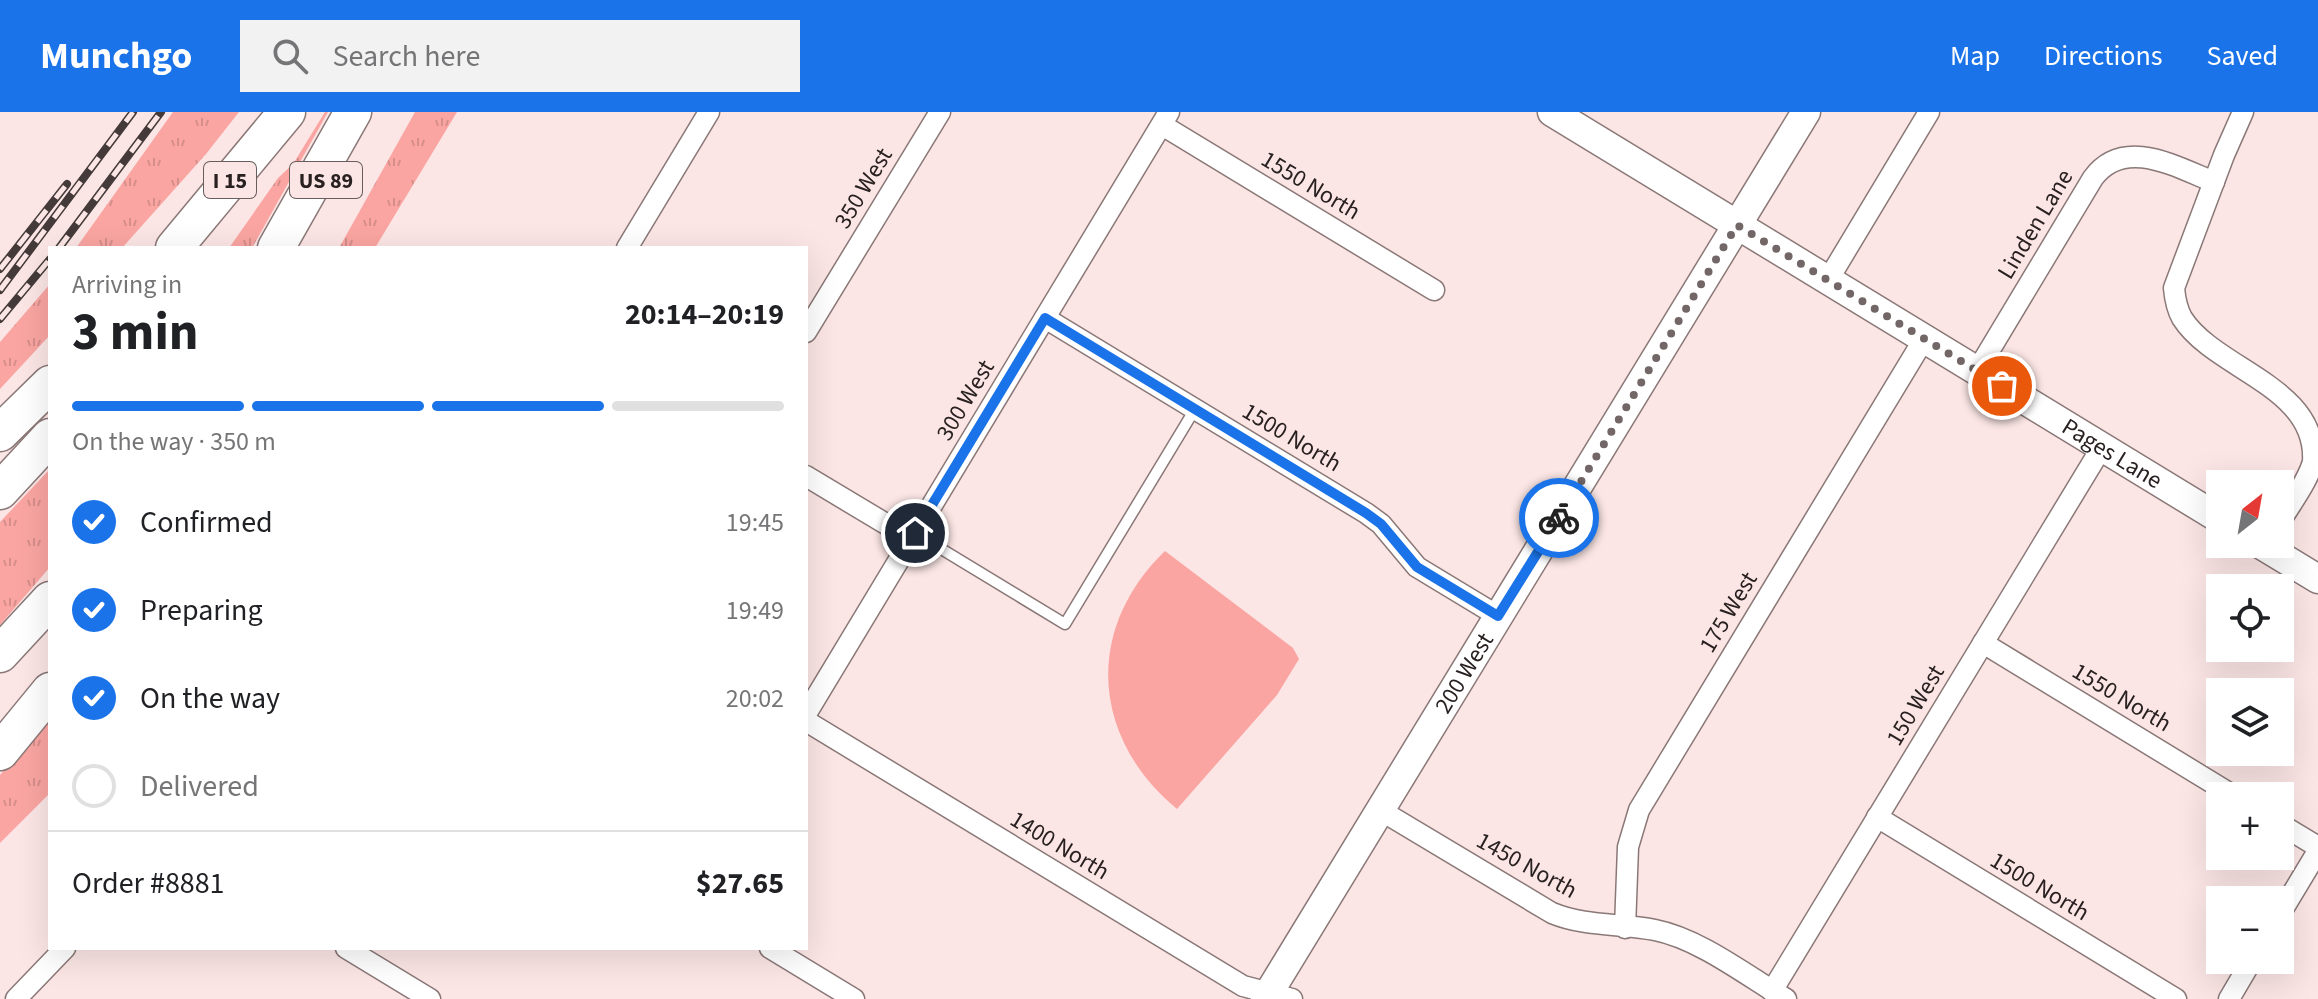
<!DOCTYPE html>
<html lang="en">
<head>
<meta charset="utf-8">
<style>
	body { margin:0; font-family:"Source Sans 3",sans-serif; background:#f2f2f2; color:#202124; height:100vh; display:flex; flex-direction:column; font-size:30px; white-space:nowrap }
	* { box-sizing:border-box; margin:0 }
	p { font-size:26px; color:#757577 }
	.icon { flex:none; width:44px; height:44px; fill:none; stroke:currentColor; stroke-width:2; stroke-linecap:round; stroke-linejoin:round }
	.map { position:relative; flex:1; overflow:hidden }
	.drawer { position:absolute; left:48px; top:134px; width:760px; height:704px; display:flex; flex-direction:column; background:#fff; border-radius:0px; box-shadow:0 8px 32px #0002 }
	.drawer>* { flex:none }
	.needle { width:52px; rotate:31deg }
	.controls { position:absolute; left:2206px; top:358px; display:grid; gap:16px }
	.controls a { display:grid; place-items:center; width:88px; height:88px; border-radius:0px; background:#fff; box-shadow:0 8px 32px #0002; font-size:40px }
	.pin { position:absolute; display:grid; place-items:center; width:68px; height:68px; color:#fff; margin:-34px; border:4px solid #fff; border-radius:50%; box-shadow:0 2px 8px #0007 }
	.courier { position:absolute; display:grid; place-items:center; width:80px; height:80px; margin:-40px; border:6px solid #1a73e8; border-radius:50%; background:#fff; color:#222; box-shadow:0 2px 10px #0007 }
	.head em { font-style:normal; font-weight:700 }
	.head div { display:flex; flex-direction:column-reverse }
	.head { display:flex; align-items:center; justify-content:space-between; height:136px; padding:0 24px }
	h1 { font-size:52px; font-weight:700; line-height:60px }
	.bar { display:grid; grid-template-columns:repeat(4,1fr); gap:12px 8px; align-content:center; height:96px; padding:0 24px }
	.bar i { height:10px; border-radius:6px; background:#e0e0e0 }
	.bar .selected { background:#1a73e8 }
	.bar p { grid-column:span 4 }
	.line { display:flex; align-items:center; gap:20px; padding:0 24px; border-top:2px solid #e0e0e0 }
	.line div { flex:1 }
	ol { padding:0 24px; list-style:none }
	li { display:flex; align-items:center; gap:24px; height:88px }
	li p { margin-inline-start:auto }
	li .icon { padding:8px; border-radius:50%; background:#1a73e8; color:#fff; stroke-width:4 }
	li:last-child { color:#757577 }
	li i { width:44px; height:44px; border:4px solid #e0e0e0; border-radius:50% }
	header { display:flex; align-items:center; gap:48px; box-sizing:border-box; height:112px; padding:0 40px; background:#1a73e8; color:#fff }
	header strong { font-size:38px }
	nav { display:flex; gap:44px; margin-inline-start:auto; font-size:28px }
	.search { width:560px; height:72px; background:#f2f2f2; display:flex; align-items:center; gap:20px; box-sizing:border-box; padding:0 28px; border-radius:0px; color:#757577; font-size:30px }
	.map>svg:first-child { display:block }
</style>
</head>
<body>
<header>
<strong>Munchgo</strong>
<div class="search"><svg class="icon" aria-label="search" viewBox="0 0 24 24"><circle cx="10" cy="10" r="6"/><path d="M15 15l6 6"/></svg>Search here</div>
<nav><a>Map</a><a>Directions</a><a>Saved</a></nav>
</header>
<div class="map">
<svg width="2318" height="887" viewBox="0 0 2318 887">
	<defs>
		<pattern id="grass-tufts" width="24" height="20" patternUnits="userSpaceOnUse" patternTransform="scale(2)"><rect width="24" height="20" fill="#faa5a2"/><path d="M3 7l-1-3M5 7V3M7 7l1-3M15 17l-1-3M17 17v-4M19 17l1-3" fill="none" stroke="#d68e8b"/></pattern>
	</defs>
	<rect width="100%" height="100%" fill="#fbe6e5"/>
	<g fill="url(#grass-tufts)">
		<path d="M173,0H239L206,42L122,136H76Z"/>
		<path d="M325,0H328L252,136H229L278,66L293,52Z"/>
		<path d="M415,0H457L375,136H339Z"/>
		<path d="M50,172V223L0,277V230Z"/>
		<path d="M50,357V455L0,513V410Z"/>
		<path d="M50,603V681L0,731V663Z"/>
	</g>
	<path fill="#faa5a2" d="M1165,439L1293,536L1299,547L1277,583L1177,697C1091,626 1084,517 1165,439Z"/>
	<g fill="none" stroke-linecap="round" stroke-linejoin="round">
		<defs>
			<path id="lane" d="M915,421L1065,512L1195,297"/>
			<g id="street">
				<path d="M2243,0L2224,43L2174,176C2175,187 2177,197 2182,206C2215,258 2318,274 2313,350C2307,371 2291,391 2280,410"/>
				<path d="M1162,13L1434,178"/>
				<path d="M627,136L709,0"/>
				<path d="M1828,168L1929,0"/>
				<path d="M1045,206L1366,401L1381,412L1417,455L1498,504"/>
				<path d="M806,220L940,0"/>
				<path d="M1977,259L2093,66C2124,24 2176,55 2214,70"/>
				<path d="M806,364L911,427"/>
				<path d="M1983,531L2234,684"/>
				<path d="M806,602L1169,0"/>
				<path d="M806,609L1243,874L1292,887"/>
				<path d="M1380,698L1552,801C1586,815 1620,811 1655,818C1700,827 1747,864 1786,887"/>
				<path d="M1877,705L2176,887"/>
				<path d="M2280,712L2318,735"/>
				<path d="M2280,802L2318,739"/>
				<path d="M1625,816L1628,735L1639,698L1924,227"/>
				<path d="M346,836L430,887"/>
				<path d="M770,836L854,887"/>
				<path d="M1772,879L2102,335"/>
				<path d="M16,887L65,836"/>
				<path d="M2229,887L2252,848"/>
			</g>
			<g id="secondary">
				<path id="s1" d="M1552,0L2220,407"/>
				<path d="M2260,432L2318,467"/>
				<path id="s2" d="M1265,887L1806,0"/>
			</g>
			<g id="highway">
				<path d="M174,136L287,0"/>
				<path d="M276,136L353,0"/>
				<path d="M0,321L50,272"/>
				<path d="M0,379L50,325"/>
				<path d="M0,542L50,488"/>
				<path d="M0,640L50,579"/>
			</g>
		</defs>
		<use href="#lane" stroke="#8a7877" stroke-width="13"/>
		<use href="#street" stroke="#8a7877" stroke-width="23"/>
		<use href="#secondary" stroke="#8a7877" stroke-width="31"/>
		<use href="#highway" stroke="#8a7877" stroke-width="39"/>
		<use href="#lane" stroke="#fff" stroke-width="10"/>
		<use href="#street" stroke="#fff" stroke-width="20"/>
		<use href="#secondary" stroke="#fff" stroke-width="28"/>
		<use href="#highway" stroke="#fff" stroke-width="36"/>
		<defs>
			<g id="rail">
				<path d="M59,136L161,0"/>
				<path d="M0,157L67,72"/>
				<path d="M0,178L133,0"/>
				<path d="M0,207L50,147"/>
			</g>
		</defs>
		<use href="#rail" stroke="#433a39" stroke-width="8"/>
		<use href="#rail" stroke="#fbe6e5" stroke-width="5" stroke-dasharray="15" stroke-linecap="butt"/>
	</g>
	<g fill="none" stroke-linecap="round" stroke-linejoin="round">
		<path stroke="#726666" stroke-width="8" stroke-dasharray="0 14.4" d="M1559,406L1737,113L2002,274"/>
		<path stroke="#1a73e8" stroke-width="10" d="M915,421L1045,206L1366,401L1381,412L1417,455L1498,504L1559,406"/>
	</g>
	<g text-anchor="middle" stroke-width="6" stroke-linejoin="round" paint-order="stroke">
		<g fill="#fbe6e5" stroke="#685c5c" stroke-width="2">
			<rect x="204" y="50" width="52" height="36" rx="6"/>
			<rect x="290" y="50" width="72" height="36" rx="6"/>
		</g>
		<g font-size="22" font-weight="bold" fill="#292121">
			<text x="230" y="76">I 15</text>
			<text x="326" y="76">US 89</text>
		</g>
		<g font-size="24" fill="#292121" stroke="#fbe6e5">
			<text transform="translate(1311 73) rotate(31)" y="8">1550 North</text>
			<text transform="translate(863 76) rotate(-59)" y="8">350 West</text>
			<text transform="translate(2035 112) rotate(-59)" y="8">Linden Lane</text>
			<text transform="translate(965 288) rotate(-59)" y="8">300 West</text>
			<text transform="translate(1292 325) rotate(31)" y="8">1500 North</text>
			<text dy="8" stroke="none"><textPath href="#s1" startOffset="656">Pages Lane</textPath></text>
			<text transform="translate(1728 500) rotate(-59)" y="8">175 West</text>
			<text dy="8" stroke="none"><textPath href="#s2" startOffset="382">200 West</textPath></text>
			<text transform="translate(2122 585) rotate(31)" y="8">1550 North</text>
			<text transform="translate(1915 593) rotate(-59)" y="8">150 West</text>
			<text transform="translate(1060 733) rotate(31)" y="8">1400 North</text>
			<text transform="translate(1527 753) rotate(29)" y="8">1450 North</text>
			<text transform="translate(2040 774) rotate(31)" y="8">1500 North</text>
		</g>
	</g>
</svg>
<div class="controls">
<a><svg class="needle" viewBox="-14 -14 28 28"><path d="M0-13l5 13h-10z" fill="#e53935"/><path d="M0 13l5-13h-10z" fill="#757577"/></svg></a>
<a><svg class="icon" aria-label="locate" viewBox="0 0 24 24"><circle cx="12" cy="12" r="6"/><path d="M12 2v4M12 18v4M2 12h4M18 12h4"/></svg></a>
<a><svg class="icon" aria-label="layers" viewBox="0 0 24 24"><path d="M12 4l9 5-9 5-9-5zM3 14l9 5 9-5"/></svg></a>
<a>+</a>
<a>−</a>
</div>
<div class="pin" style="left:2002px;top:274px;background:#ea580c"><svg class="icon" aria-label="bag" viewBox="0 0 24 24"><path d="M5 8h14l-1 12H6zM9 8a3 3 0 0 1 6 0"/></svg></div>
<div class="pin" style="left:915px;top:421px;background:#1f2937"><svg class="icon" aria-label="home" viewBox="0 0 24 24"><path d="M3 11l9-7 9 7M6 9v11h12V9"/></svg></div>
<div class="courier" style="left:1559px;top:406px"><svg class="icon" aria-label="bike" viewBox="0 0 24 24"><circle cx="6" cy="16" r="4"/><circle cx="18" cy="16" r="4"/><path d="M6 16l4-8h5l3 8M10 8l3 8H6M13 5h3"/></svg></div>
<section class="drawer">
<div class="head"><div><h1>3 min</h1><p>Arriving in</p></div><em>20:14–20:19</em></div>
<div class="bar"><i class="selected"></i><i class="selected"></i><i class="selected"></i><i></i><p>On the way · 350 m</p></div>
<ol>
<li><svg class="icon" aria-label="check" viewBox="0 0 24 24"><path d="M5 12l5 5 9-10"/></svg>Confirmed<p>19:45</p></li>
<li><svg class="icon" aria-label="check" viewBox="0 0 24 24"><path d="M5 12l5 5 9-10"/></svg>Preparing<p>19:49</p></li>
<li><svg class="icon" aria-label="check" viewBox="0 0 24 24"><path d="M5 12l5 5 9-10"/></svg>On the way<p>20:02</p></li>
<li><i></i>Delivered</li>
</ol>
<div class="line" style="height:104px"><div>Order #8881</div><b>$27.65</b></div>
</section>
</div>
</body>
</html>
